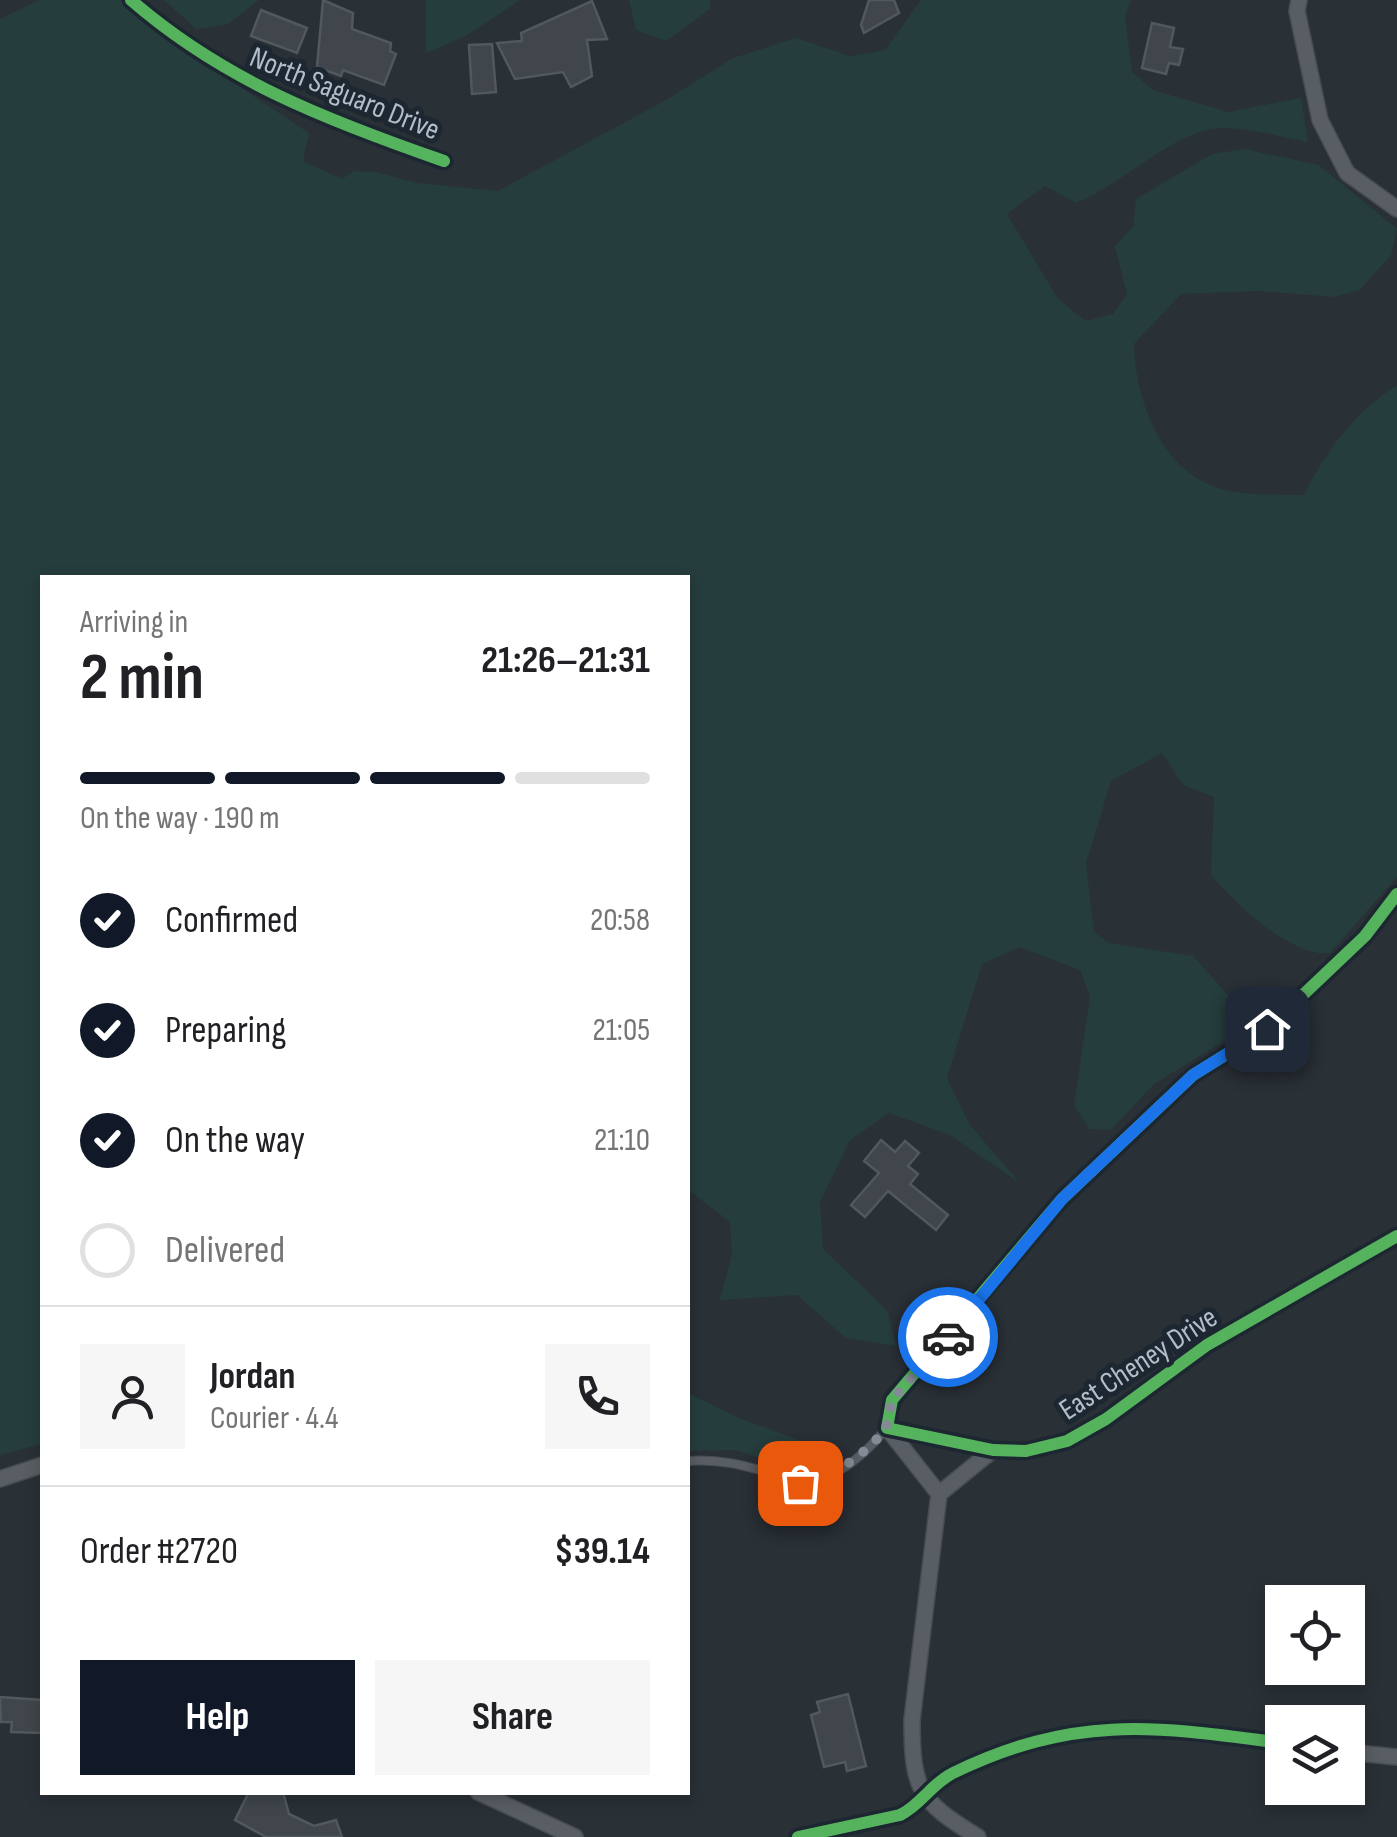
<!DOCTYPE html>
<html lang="en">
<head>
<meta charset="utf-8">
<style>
	body { margin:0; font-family:"Sofia Sans Condensed",sans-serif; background:#f6f6f6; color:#202124; height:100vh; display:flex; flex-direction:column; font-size:38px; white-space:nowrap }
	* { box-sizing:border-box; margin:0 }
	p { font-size:32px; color:#757577 }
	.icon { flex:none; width:55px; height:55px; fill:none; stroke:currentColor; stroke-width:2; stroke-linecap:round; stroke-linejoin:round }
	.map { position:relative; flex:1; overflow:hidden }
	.sheet { position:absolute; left:40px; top:575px; width:650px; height:1220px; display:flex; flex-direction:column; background:#fff; border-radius:0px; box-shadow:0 5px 15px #0003 }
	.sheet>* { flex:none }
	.controls { position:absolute; left:1265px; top:1585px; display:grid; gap:20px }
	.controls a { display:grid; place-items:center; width:100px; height:100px; border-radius:0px; background:#fff; box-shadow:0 5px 15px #0003; font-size:50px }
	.pin { position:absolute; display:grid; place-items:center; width:85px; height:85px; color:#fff; margin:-42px; border-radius:20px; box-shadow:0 5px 15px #0006 }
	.courier { position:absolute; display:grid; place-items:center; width:100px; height:100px; margin:-50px; border:8px solid #1a73e8; border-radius:50%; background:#fff; color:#222; box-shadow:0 2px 12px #0007 }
	.overview em { font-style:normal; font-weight:700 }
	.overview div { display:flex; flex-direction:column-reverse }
	.overview { display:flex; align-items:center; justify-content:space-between; height:170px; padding:0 40px }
	h1 { font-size:65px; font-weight:700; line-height:75px }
	.bar { display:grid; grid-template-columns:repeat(4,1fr); gap:15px 10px; align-content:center; height:120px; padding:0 40px }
	.bar i { height:12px; border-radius:8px; background:#e0e0e0 }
	.bar .selected { background:#111827 }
	.bar p { grid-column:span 4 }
	.line { display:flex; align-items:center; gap:25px; padding:0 40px; border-top:2px solid #e0e0e0 }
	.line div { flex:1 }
	.round { display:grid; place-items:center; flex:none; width:105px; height:105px; border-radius:0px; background:#f6f6f6 }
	ol { padding:0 40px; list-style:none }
	li { display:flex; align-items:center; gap:30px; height:110px }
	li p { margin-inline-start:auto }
	li .icon { padding:10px; border-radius:50%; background:#111827; color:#fff; stroke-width:4 }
	li:last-child { color:#757577 }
	li i { width:55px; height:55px; border:5px solid #e0e0e0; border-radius:50% }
	.action { display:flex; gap:20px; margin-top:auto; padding:20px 40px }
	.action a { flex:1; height:115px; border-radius:0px; background:#111827; color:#fff; font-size:40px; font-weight:700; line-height:115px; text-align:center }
	.action a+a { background:#f6f6f6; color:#202124 }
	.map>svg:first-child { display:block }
</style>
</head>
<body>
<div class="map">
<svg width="1397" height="1837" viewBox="0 0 1397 1837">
	<rect width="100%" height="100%" fill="#293036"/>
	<g fill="#263d3d">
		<path d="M39,0H124L212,68L309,133L303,161L342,179L354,171L376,172L417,183L498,191L666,100L733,58L796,38L850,56L885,50L921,0H1131L1125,16L1132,72L1153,90L1228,112L1301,98L1308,142C1280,137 1250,128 1222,128C1179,127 1120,186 1076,203L1045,186L1007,214L1058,299L1086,321L1113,314L1127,294L1115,246L1133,227L1136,199L1212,154L1244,149L1319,165L1397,229L1391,255L1360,290L1333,297L1260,291L1181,294L1134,344C1135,401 1163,476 1226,490C1250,496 1279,494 1304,495C1326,451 1354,412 1397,385V877L1330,953C1292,958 1235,903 1211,875L1214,797L1183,785L1162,753L1111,781L1086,863L1094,932L1109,943L1193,956L1253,1023L1154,1084L1111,1130L1090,1129L1074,1106L1090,996L1080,970L1020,947L982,964L947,1078L970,1125L1020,1183L950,1135L889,1113L850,1140L820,1202L823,1249L887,1310L896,1346L846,1338L797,1295L720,1300L732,1254L730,1222L688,1190V578H42V1444L0,1455V19Z"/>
		<path d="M164,0H259L228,24L196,29Z"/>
		<path d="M426,0H520L466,36L426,53Z"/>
		<path d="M629,0H710V9L666,41L636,30Z"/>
		<path d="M688,1393L739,1418L842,1456L804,1472L735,1450L688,1451Z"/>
	</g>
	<g fill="#40464b" stroke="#51585e" stroke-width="2.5">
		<path d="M323,0L353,13L352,29L391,43L390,51L396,54L384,85L343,70L341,76L317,67Z"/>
		<path d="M869,0H894L899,13L864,33L861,25Z"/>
		<path d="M592,1L607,39L587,40L592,76L571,87L563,72L515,79L497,43L522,41L521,33Z"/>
		<path d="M261,10L307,28L297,53L251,36Z"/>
		<path d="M1152,23L1174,28L1170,47L1183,49L1179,65L1169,63L1166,74L1142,68Z"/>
		<path d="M492,44L496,92L472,94L469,45Z"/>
		<path d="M881,1140L895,1152L905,1141L919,1153L908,1166L918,1174L910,1184L948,1215L936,1230L888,1191L865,1217L851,1205L879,1173L864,1161Z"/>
		<path d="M848,1694L866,1766L847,1771L845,1762L824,1767L811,1715L820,1712L817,1702Z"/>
		<path d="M0,1697L42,1700V1733L11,1732L12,1722H1Z"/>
		<path d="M249,1792H283L289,1814L314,1826L336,1820L342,1837H266L235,1820Z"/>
	</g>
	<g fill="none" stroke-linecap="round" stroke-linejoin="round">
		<defs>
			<path id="lane" d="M688,1461C781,1454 805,1525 887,1428"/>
			<g id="street">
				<path d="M131,0C224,81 329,121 444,161"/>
				<path d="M1299,0L1297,11L1320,120L1347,173L1397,209"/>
				<path d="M887,1428L892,1400L1062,1199L1193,1075L1267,1029L1365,936L1397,894"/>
				<path d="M887,1428L993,1450L1026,1451L1067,1441L1106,1419L1207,1345L1397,1236"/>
				<path d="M887,1428L939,1494L912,1720C912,1790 919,1801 978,1837"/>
				<path d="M0,1479L42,1465"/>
				<path d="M939,1494L993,1450"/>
				<path d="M1348,1752L1397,1757"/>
				<path d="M478,1792L575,1837"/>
				<path d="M798,1837L900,1815C921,1805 931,1784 953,1773C1075,1714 1154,1726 1282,1743"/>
			</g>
		</defs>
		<use href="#lane" stroke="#474c51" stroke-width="10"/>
		<use href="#street" stroke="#474c51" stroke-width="18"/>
		<use href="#lane" stroke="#595e64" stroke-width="8"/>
		<use href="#street" stroke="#595e64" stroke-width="15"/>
		<defs>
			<g id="cycleway">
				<path d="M131,0C224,81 329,121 444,161"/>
				<path d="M1397,894L1365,936L1267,1029L1193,1075L1062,1199L892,1400L887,1428L993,1450L1026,1451L1067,1441L1106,1419L1207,1345L1397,1236"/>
				<path d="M798,1837L900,1815C921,1805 931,1784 953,1773C1075,1714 1154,1726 1282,1743"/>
			</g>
		</defs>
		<use href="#cycleway" stroke="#1c2731" stroke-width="19"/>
		<use href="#cycleway" stroke="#56b35d" stroke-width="12"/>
	</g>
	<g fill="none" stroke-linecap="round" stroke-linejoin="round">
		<path stroke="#838c95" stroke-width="10" stroke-dasharray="0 18" d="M800,1483L834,1474L871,1446L886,1428L892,1400L948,1337"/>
		<path stroke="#1a73e8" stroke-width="12" d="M948,1337L1062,1199L1193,1075L1267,1029"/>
	</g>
	<g text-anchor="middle" stroke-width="10" stroke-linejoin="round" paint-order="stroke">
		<g font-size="30" fill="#b3bdc8" stroke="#1c2731">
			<text transform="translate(345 93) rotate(22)" y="10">North Saguaro Drive</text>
			<text transform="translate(1138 1363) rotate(-33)" y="10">East Cheney Drive</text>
		</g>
	</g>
</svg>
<div class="controls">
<a><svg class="icon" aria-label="locate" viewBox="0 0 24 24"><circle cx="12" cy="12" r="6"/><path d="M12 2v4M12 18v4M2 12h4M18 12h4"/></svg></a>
<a><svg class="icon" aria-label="layers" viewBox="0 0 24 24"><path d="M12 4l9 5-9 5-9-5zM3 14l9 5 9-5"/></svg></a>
</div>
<div class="pin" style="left:800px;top:1483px;background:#ea580c"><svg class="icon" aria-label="bag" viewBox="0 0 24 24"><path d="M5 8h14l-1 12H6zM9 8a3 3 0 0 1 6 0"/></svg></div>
<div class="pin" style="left:1267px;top:1029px;background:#1f2937"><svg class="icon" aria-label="home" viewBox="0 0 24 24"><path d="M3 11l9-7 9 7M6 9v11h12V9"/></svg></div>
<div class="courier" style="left:948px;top:1337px"><svg class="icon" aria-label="car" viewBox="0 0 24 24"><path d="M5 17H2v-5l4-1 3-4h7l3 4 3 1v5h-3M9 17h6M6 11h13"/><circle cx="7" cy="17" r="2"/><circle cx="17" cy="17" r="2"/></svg></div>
<section class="sheet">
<div class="overview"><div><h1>2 min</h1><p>Arriving in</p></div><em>21:26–21:31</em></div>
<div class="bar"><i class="selected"></i><i class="selected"></i><i class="selected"></i><i></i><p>On the way · 190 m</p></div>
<ol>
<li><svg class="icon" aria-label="check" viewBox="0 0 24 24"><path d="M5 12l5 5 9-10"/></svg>Confirmed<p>20:58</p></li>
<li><svg class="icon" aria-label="check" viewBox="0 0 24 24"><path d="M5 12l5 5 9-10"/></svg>Preparing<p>21:05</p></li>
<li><svg class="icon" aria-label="check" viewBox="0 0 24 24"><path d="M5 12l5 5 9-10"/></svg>On the way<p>21:10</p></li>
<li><i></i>Delivered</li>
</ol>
<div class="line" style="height:180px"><a class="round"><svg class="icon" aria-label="person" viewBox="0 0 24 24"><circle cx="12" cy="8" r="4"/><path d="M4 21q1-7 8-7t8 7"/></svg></a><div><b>Jordan</b><p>Courier · 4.4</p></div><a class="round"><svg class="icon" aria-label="phone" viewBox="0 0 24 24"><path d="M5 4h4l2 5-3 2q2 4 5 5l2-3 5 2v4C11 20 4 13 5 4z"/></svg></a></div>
<div class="line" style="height:130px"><div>Order #2720</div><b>$39.14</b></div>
<div class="action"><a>Help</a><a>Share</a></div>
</section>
</div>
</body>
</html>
